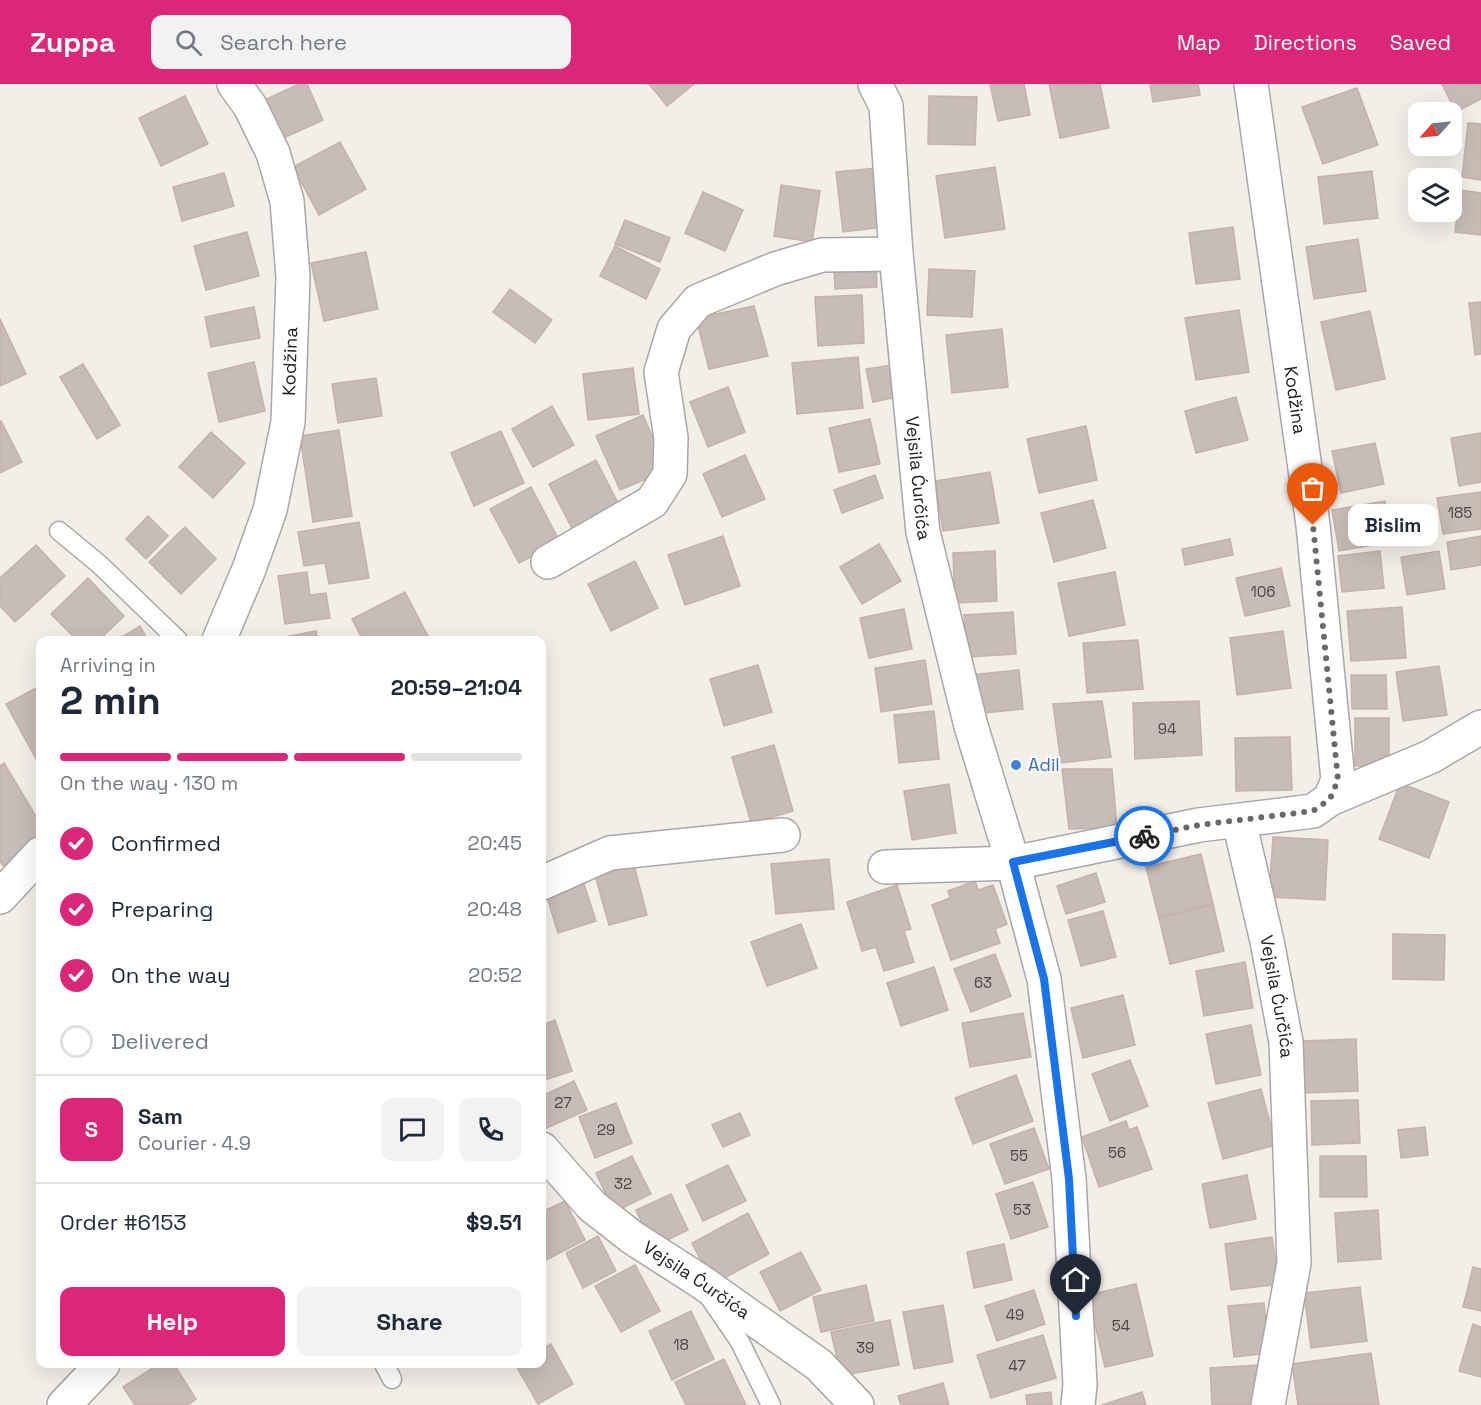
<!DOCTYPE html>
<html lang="en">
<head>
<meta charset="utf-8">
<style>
	body { margin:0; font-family:"Space Grotesk",sans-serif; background:#f2f2f3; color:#1f2937; height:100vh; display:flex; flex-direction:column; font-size:22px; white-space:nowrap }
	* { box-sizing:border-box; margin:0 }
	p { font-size:20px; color:#747a83 }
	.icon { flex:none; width:33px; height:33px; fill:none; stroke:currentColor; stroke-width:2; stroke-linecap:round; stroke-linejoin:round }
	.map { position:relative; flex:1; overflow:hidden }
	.side { position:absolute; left:36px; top:552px; width:510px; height:732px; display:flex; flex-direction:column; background:#fff; border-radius:12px; box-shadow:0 6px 24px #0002 }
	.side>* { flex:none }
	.needle { width:39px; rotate:243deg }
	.controls { position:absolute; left:1408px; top:18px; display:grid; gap:12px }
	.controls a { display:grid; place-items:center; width:54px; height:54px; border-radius:12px; background:#fff; box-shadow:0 6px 24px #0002; font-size:30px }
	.pin { position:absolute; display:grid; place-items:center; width:51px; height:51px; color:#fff; margin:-62px -26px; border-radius:50% 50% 50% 0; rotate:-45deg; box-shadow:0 0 6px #0007 }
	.pin .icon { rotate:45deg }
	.courier { position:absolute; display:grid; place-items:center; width:60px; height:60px; margin:-30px; border:4px solid #1a73e8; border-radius:50%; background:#fff; color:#222; box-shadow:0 2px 8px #0007 }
	.bubble { position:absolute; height:42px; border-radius:12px; background:#fff; box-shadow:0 6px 24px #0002; font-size:20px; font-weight:600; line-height:42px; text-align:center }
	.overview em { font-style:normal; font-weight:600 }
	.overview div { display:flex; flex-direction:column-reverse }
	.overview { display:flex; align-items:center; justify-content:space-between; height:102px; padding:0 24px }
	h1 { font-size:39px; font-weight:600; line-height:45px }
	.bar { display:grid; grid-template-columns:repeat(4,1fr); gap:9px 6px; align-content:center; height:72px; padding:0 24px }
	.bar i { height:8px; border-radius:4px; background:#e0e1e3 }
	.bar .active { background:#db2777 }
	.bar p { grid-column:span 4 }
	.line { display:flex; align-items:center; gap:15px; padding:0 24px; border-top:2px solid #e0e1e3 }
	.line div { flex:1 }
	.round { display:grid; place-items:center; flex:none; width:63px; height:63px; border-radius:12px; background:#f2f2f3 }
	ol { padding:0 24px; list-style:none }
	li { display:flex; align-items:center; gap:18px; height:66px }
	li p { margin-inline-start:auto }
	li .icon { padding:6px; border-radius:50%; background:#db2777; color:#fff; stroke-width:4 }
	li:last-child { color:#747a83 }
	li i { width:33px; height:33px; border:3px solid #e0e1e3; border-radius:50% }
	.button { display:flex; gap:12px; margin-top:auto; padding:12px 24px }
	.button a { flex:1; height:69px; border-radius:12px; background:#db2777; color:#fff; font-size:24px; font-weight:600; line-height:69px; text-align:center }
	.button a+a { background:#f2f2f3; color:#1f2937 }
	header { display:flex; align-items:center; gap:36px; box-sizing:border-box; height:84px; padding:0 30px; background:#db2777; color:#fff }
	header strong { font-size:28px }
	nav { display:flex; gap:33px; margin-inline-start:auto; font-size:21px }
	.search { width:420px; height:54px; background:#f2f2f3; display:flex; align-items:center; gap:15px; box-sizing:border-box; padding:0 21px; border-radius:12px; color:#747a83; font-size:22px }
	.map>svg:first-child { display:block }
</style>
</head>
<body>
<header>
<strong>Zuppa</strong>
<div class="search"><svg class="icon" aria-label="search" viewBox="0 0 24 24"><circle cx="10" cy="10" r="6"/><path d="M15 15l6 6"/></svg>Search here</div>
<nav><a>Map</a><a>Directions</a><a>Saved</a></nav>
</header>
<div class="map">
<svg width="1481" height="1321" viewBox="0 0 1481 1321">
	<rect width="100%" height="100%" fill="#f2eee8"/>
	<g fill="#c7bcb7" stroke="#c5b2a9" stroke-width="1.5">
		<path d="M299,0H307L323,36L279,56L262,17Z"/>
		<path d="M649,0H694L667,22Z"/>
		<path d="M990,0H1024L1030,31L998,37Z"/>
		<path d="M1049,0H1100L1109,44L1060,54Z"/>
		<path d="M1150,0H1198L1200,11L1153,18Z"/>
		<path d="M1442,0H1481V15L1456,28Z"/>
		<path d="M1357,4L1378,61L1323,80L1302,23Z"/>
		<path d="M185,12L208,60L161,82L139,34Z"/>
		<path d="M929,12L977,13L975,61L928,60Z"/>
		<path d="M1468,39L1481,40V96L1462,93Z"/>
		<path d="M340,58L366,105L319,131L293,83Z"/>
		<path d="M995,83L1005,145L945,154L936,92Z"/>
		<path d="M877,84L883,143L843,148L836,88Z"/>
		<path d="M1372,87L1378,134L1324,140L1318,93Z"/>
		<path d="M224,89L234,122L182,137L173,103Z"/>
		<path d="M781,101L820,107L812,158L774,152Z"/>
		<path d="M1460,106L1481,109V151L1455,148Z"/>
		<path d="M703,108L743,126L725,167L685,149Z"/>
		<path d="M625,136L670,154L660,178L615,160Z"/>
		<path d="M1233,143L1240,195L1196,200L1189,149Z"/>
		<path d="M247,148L259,192L206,206L194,162Z"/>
		<path d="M1358,155L1366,207L1314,215L1306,163Z"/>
		<path d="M615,162L660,185L646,215L600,192Z"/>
		<path d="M366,168L378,225L324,237L311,179Z"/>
		<path d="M876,176L877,203L835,205L834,178Z"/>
		<path d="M929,185L975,187L972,233L927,231Z"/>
		<path d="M510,205L552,236L535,259L493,228Z"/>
		<path d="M862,211L864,259L818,262L815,213Z"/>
		<path d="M1481,218V270L1475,271L1469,219Z"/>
		<path d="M754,222L768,272L709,285L696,234Z"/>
		<path d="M254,223L260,254L211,263L205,233Z"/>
		<path d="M1239,226L1249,288L1196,296L1185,234Z"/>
		<path d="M1370,227L1385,295L1336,306L1321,238Z"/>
		<path d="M0,235L26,290L0,302Z"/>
		<path d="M1002,245L1008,303L952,309L946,251Z"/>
		<path d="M858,273L863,324L797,330L792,279Z"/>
		<path d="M254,278L265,327L219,338L208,289Z"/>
		<path d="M83,280L120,341L97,355L60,293Z"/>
		<path d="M891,281L898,313L873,318L866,285Z"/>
		<path d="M633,284L639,330L588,336L583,290Z"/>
		<path d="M376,294L382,332L338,339L332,300Z"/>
		<path d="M728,303L745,348L708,363L690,318Z"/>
		<path d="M1236,313L1248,356L1196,369L1185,327Z"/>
		<path d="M552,322L574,361L533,383L512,345Z"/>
		<path d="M643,331L667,386L620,406L596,352Z"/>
		<path d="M870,335L880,380L839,388L829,344Z"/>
		<path d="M1,337L22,378L0,389V338Z"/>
		<path d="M1086,342L1097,396L1039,409L1027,355Z"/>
		<path d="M339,346L352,432L313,438L300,352Z"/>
		<path d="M501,347L524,399L474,422L451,369Z"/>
		<path d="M211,348L245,379L213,414L179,383Z"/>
		<path d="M1481,349V398L1459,402L1451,354Z"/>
		<path d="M1375,359L1384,400L1341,409L1332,367Z"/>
		<path d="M745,371L765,415L722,433L703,390Z"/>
		<path d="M596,376L621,425L574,448L549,400Z"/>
		<path d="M990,388L999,439L943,447L935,397Z"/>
		<path d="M875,391L883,414L842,429L834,406Z"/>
		<path d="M531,403L560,458L519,479L490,425Z"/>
		<path d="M1481,408V445L1443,450L1437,414Z"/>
		<path d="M1093,416L1106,464L1054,478L1041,429Z"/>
		<path d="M1385,417L1392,458L1339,467L1332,426Z"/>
		<path d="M148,432L168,452L146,475L126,455Z"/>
		<path d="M359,438L369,494L329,500L325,479L304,482L298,448Z"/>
		<path d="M185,443L216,475L181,510L149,478Z"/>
		<path d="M723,452L740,502L685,521L668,471Z"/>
		<path d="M1481,452V481L1451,486L1447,458Z"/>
		<path d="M1230,455L1233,471L1185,481L1182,465Z"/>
		<path d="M879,460L901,497L862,520L840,483Z"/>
		<path d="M36,461L65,492L15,538L0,522V494Z"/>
		<path d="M995,467L997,517L955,519L953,469Z"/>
		<path d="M1380,467L1384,504L1342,508L1338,472Z"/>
		<path d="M1439,467L1445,505L1407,511L1401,473Z"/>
		<path d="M635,477L658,524L611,547L588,500Z"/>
		<path d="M1281,484L1290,522L1245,532L1236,494Z"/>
		<path d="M307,488L310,511L326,509L330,534L285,540L278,492Z"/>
		<path d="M1115,488L1125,541L1069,552L1058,499Z"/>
		<path d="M88,494L124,532L99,556H77L51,530Z"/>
		<path d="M405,508L430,556H363L352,535Z"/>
		<path d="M1402,523L1406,574L1351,577L1347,527Z"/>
		<path d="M904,525L912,565L869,574L860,534Z"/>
		<path d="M1013,528L1016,570L967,573L964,531Z"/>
		<path d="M140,542L148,556H117Z"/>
		<path d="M316,547L318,556H270Z"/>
		<path d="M1283,547L1291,604L1237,611L1230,554Z"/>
		<path d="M1138,556L1143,605L1087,609L1083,559Z"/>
		<path d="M925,576L932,620L881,628L875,584Z"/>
		<path d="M758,581L772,628L724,642L710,595Z"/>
		<path d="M1439,582L1447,631L1403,637L1396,588Z"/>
		<path d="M1019,586L1023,625L975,630L971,591Z"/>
		<path d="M1351,591H1386L1387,625H1352Z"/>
		<path d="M40,602V682L6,620Z"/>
		<path d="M1102,617L1111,673L1061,679L1053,620Z"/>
		<path d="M1199,617L1202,671L1135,675L1133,619Z"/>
		<path d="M934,627L939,675L899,679L894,631Z"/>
		<path d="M1355,634H1389V681L1355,682Z"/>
		<path d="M1290,653L1292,706L1236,707L1235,654Z"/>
		<path d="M774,661L793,727L751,739L732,673Z"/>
		<path d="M4,679L40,739V755L3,782L0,777V682Z"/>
		<path d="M1062,685H1112L1117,744L1069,745Z"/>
		<path d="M1400,699L1449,718L1429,774L1379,755Z"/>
		<path d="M949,700L956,749L912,756L904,707Z"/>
		<path d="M1273,753L1328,756L1325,816L1269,813Z"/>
		<path d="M1201,770L1213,820L1159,834L1146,783Z"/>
		<path d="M829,775L834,825L776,830L771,780Z"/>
		<path d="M634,781L647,831L609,841L595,791Z"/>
		<path d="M1096,789L1105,818L1066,830L1057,802Z"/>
		<path d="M582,794L596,837L558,849L545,807Z"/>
		<path d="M975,797L978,806L993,801L1007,840L995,845L1000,859L951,876L932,821L950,814L948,807Z"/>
		<path d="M897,801L911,845L904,847L914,878L884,887L876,863L862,867L847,818Z"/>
		<path d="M1213,820L1224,867L1170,880L1159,834Z"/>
		<path d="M1103,827L1116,873L1081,882L1068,836Z"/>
		<path d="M801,840L817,884L767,902L751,858Z"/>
		<path d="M1393,850L1445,851L1444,896L1393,895Z"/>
		<path d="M995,870L1011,912L971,928L954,885Z"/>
		<path d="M1245,878L1253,924L1204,932L1196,887Z"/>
		<path d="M934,883L948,926L901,942L887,899Z"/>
		<path d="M1123,911L1135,961L1083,974L1071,924Z"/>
		<path d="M1023,929L1031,973L970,983L962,939Z"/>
		<path d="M555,936L572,987L542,997V941Z"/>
		<path d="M1251,941L1261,991L1216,1000L1206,950Z"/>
		<path d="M1356,955L1358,1007L1303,1009L1301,957Z"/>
		<path d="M1130,976L1148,1022L1110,1037L1092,990Z"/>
		<path d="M1016,991L1033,1037L973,1060L955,1014Z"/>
		<path d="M574,997L587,1026L542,1046V1012Z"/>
		<path d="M1261,1005L1276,1061L1223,1075L1208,1019Z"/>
		<path d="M1358,1016L1360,1059L1312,1061L1311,1017Z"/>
		<path d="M616,1019L632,1059L595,1074L579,1033Z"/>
		<path d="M740,1029L750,1051L723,1063L712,1041Z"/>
		<path d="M1126,1037L1129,1046L1137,1043L1152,1085L1099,1103L1082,1053Z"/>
		<path d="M1425,1043L1428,1071L1401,1074L1398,1046Z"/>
		<path d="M1034,1044L1049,1085L1005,1100L990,1060Z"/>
		<path d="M632,1072L651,1110L614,1128L596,1089Z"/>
		<path d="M1320,1072H1366L1367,1113H1320Z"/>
		<path d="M728,1081L746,1117L703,1137L686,1101Z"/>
		<path d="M1247,1091L1256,1135L1210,1144L1202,1100Z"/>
		<path d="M1033,1098L1048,1143L1011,1155L996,1110Z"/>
		<path d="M671,1110L688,1146L653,1163L636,1126Z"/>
		<path d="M565,1117L585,1156L542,1178V1128Z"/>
		<path d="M1378,1126L1381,1175L1338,1178L1335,1129Z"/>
		<path d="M748,1129L769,1170L713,1200L692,1159Z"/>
		<path d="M598,1152L616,1187L583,1204L566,1169Z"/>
		<path d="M1272,1153L1279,1200L1231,1206L1225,1160Z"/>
		<path d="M1004,1160L1012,1196L974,1204L967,1168Z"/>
		<path d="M801,1168L821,1206L780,1227L760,1188Z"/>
		<path d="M635,1181L660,1227L621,1248L595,1202Z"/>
		<path d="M1473,1183L1481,1185V1227L1463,1223Z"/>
		<path d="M1136,1200L1153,1272L1105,1283L1088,1211Z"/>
		<path d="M866,1201L874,1237L821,1248L813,1213Z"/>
		<path d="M1360,1203L1367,1257L1311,1264L1304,1209Z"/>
		<path d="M1034,1206L1045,1240L997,1257L985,1222Z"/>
		<path d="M1264,1219L1269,1269L1234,1273L1228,1222Z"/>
		<path d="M943,1221L953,1278L914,1285L903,1228Z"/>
		<path d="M691,1227L714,1275L672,1296L649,1247Z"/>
		<path d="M890,1236L899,1281L841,1292L831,1248Z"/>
		<path d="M1473,1240L1481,1243V1293L1459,1287Z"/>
		<path d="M1043,1251L1056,1294L991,1314L977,1271Z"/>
		<path d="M551,1260L573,1300L538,1320L515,1280H542V1265Z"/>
		<path d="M1371,1269L1379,1321H1298L1292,1280Z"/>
		<path d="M724,1275L746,1321H686L675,1298Z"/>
		<path d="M159,1280H174L196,1315L188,1321H135L123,1303Z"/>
		<path d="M1259,1281L1261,1321H1212L1210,1284Z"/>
		<path d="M943,1299L949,1321H901L898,1312Z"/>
		<path d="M1051,1308L1052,1321H1027L1026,1311Z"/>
		<path d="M1142,1308L1146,1321H1102Z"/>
	</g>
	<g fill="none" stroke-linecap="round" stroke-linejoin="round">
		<defs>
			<g id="lane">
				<path d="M59,447L99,480L178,556"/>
				<path d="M710,1214L740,1258L771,1321"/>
				<path d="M384,1280L392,1295"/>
			</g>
			<g id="street">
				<path id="s1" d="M875,0L886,22L896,170L923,448L971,642L1013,779L1044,895L1069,1095L1080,1300L1078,1321"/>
				<path d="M548,478L652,418L670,390L671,354L661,288L674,245L698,217L775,185L822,171L896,170"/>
				<path id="s2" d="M219,556L249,485L270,426L288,338L293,193L287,117L273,69L250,22L234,0"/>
				<path d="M1330,715L1430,673L1481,643"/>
				<path id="s3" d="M1239,737L1267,857L1286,958L1294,1179L1268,1321"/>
				<path d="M885,783L1013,779L1199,741L1313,727L1330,715L1338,696L1313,441L1251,0"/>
				<path d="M542,799L610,769L783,751"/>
				<path d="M0,813L40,770"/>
				<path id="s4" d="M542,1065L592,1122L633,1154L700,1197L819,1281L857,1321"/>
				<path d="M64,1321L103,1280"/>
			</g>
		</defs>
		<use href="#lane" stroke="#a8a8a8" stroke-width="21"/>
		<use href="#street" stroke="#a8a8a8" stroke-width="36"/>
		<use href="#lane" stroke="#fff" stroke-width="18"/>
		<use href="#street" stroke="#fff" stroke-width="33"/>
	</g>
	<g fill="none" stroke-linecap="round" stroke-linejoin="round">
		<path stroke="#6a6967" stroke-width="6" stroke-dasharray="0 10.8" d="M1144,752L1199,741L1313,727L1330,715L1338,696L1313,441"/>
		<path stroke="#1a73e8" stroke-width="8" d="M1076,1232L1069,1095L1044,895L1013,778L1144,752"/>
	</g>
	<circle fill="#3f7fe0" stroke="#fff" stroke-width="2" cx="1016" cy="681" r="6"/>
	<g text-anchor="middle" stroke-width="4.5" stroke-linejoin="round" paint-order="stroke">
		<g font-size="15" fill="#4a4846">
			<text x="1460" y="434">185</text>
			<text x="1263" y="513">106</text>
			<text x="1167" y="650">94</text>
			<text x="983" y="904">63</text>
			<text x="563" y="1024">27</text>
			<text x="606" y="1051">29</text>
			<text x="1117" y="1074">56</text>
			<text x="1019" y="1077">55</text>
			<text x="623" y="1105">32</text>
			<text x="1022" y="1131">53</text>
			<text x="1015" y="1236">49</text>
			<text x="1121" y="1247">54</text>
			<text x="681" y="1266">18</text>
			<text x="865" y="1269">39</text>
			<text x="1017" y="1287">47</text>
		</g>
		<g font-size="18" fill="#212121" stroke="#fff">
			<text dy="6" stroke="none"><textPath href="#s2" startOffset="290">Kodžina</textPath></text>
			<text transform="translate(1295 316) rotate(82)" y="6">Kodžina</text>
			<text dy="6" stroke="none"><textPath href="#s1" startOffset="398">Vejsila Ćurčića</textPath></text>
			<text dy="6" stroke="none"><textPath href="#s3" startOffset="180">Vejsila Ćurčića</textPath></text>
			<text dy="6" stroke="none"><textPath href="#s4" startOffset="204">Vejsila Ćurčića</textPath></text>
		</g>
		<g font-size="18" fill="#366cbe" stroke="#fff" text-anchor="start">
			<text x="1028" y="687">Adil</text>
		</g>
	</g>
</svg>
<div class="controls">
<a><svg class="needle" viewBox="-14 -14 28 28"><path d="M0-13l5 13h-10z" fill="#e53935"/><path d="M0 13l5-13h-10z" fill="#747a83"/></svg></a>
<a><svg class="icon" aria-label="layers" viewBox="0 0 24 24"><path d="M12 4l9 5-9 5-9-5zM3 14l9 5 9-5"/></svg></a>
</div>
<div class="pin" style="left:1313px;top:441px;background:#ea580c"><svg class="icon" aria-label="bag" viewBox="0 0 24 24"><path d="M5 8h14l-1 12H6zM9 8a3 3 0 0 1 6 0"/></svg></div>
<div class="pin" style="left:1076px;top:1232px;background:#1f2937"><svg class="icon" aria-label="home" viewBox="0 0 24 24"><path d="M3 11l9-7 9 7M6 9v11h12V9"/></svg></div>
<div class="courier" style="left:1144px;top:752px"><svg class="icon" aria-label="bike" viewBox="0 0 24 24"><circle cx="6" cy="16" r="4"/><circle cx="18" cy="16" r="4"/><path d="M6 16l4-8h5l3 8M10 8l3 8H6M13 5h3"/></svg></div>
<div class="bubble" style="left:1348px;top:420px;width:90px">Bislim</div>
<section class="side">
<div class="overview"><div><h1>2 min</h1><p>Arriving in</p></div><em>20:59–21:04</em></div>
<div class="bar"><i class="active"></i><i class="active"></i><i class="active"></i><i></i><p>On the way · 130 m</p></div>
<ol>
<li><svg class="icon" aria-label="check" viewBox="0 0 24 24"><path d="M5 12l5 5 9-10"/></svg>Confirmed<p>20:45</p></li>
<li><svg class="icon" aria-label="check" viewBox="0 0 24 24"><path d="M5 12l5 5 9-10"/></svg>Preparing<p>20:48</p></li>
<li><svg class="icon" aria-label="check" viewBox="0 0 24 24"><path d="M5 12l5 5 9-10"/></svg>On the way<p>20:52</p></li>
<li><i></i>Delivered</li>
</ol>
<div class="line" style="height:108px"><b class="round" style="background:#db2777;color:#fff">S</b><div><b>Sam</b><p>Courier · 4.9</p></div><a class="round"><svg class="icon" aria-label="chat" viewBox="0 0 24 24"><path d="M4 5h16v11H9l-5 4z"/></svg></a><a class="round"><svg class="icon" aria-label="phone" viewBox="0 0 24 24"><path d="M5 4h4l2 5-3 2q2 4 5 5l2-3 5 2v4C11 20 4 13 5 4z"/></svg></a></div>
<div class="line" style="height:78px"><div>Order #6153</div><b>$9.51</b></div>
<div class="button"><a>Help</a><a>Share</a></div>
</section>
</div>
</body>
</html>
